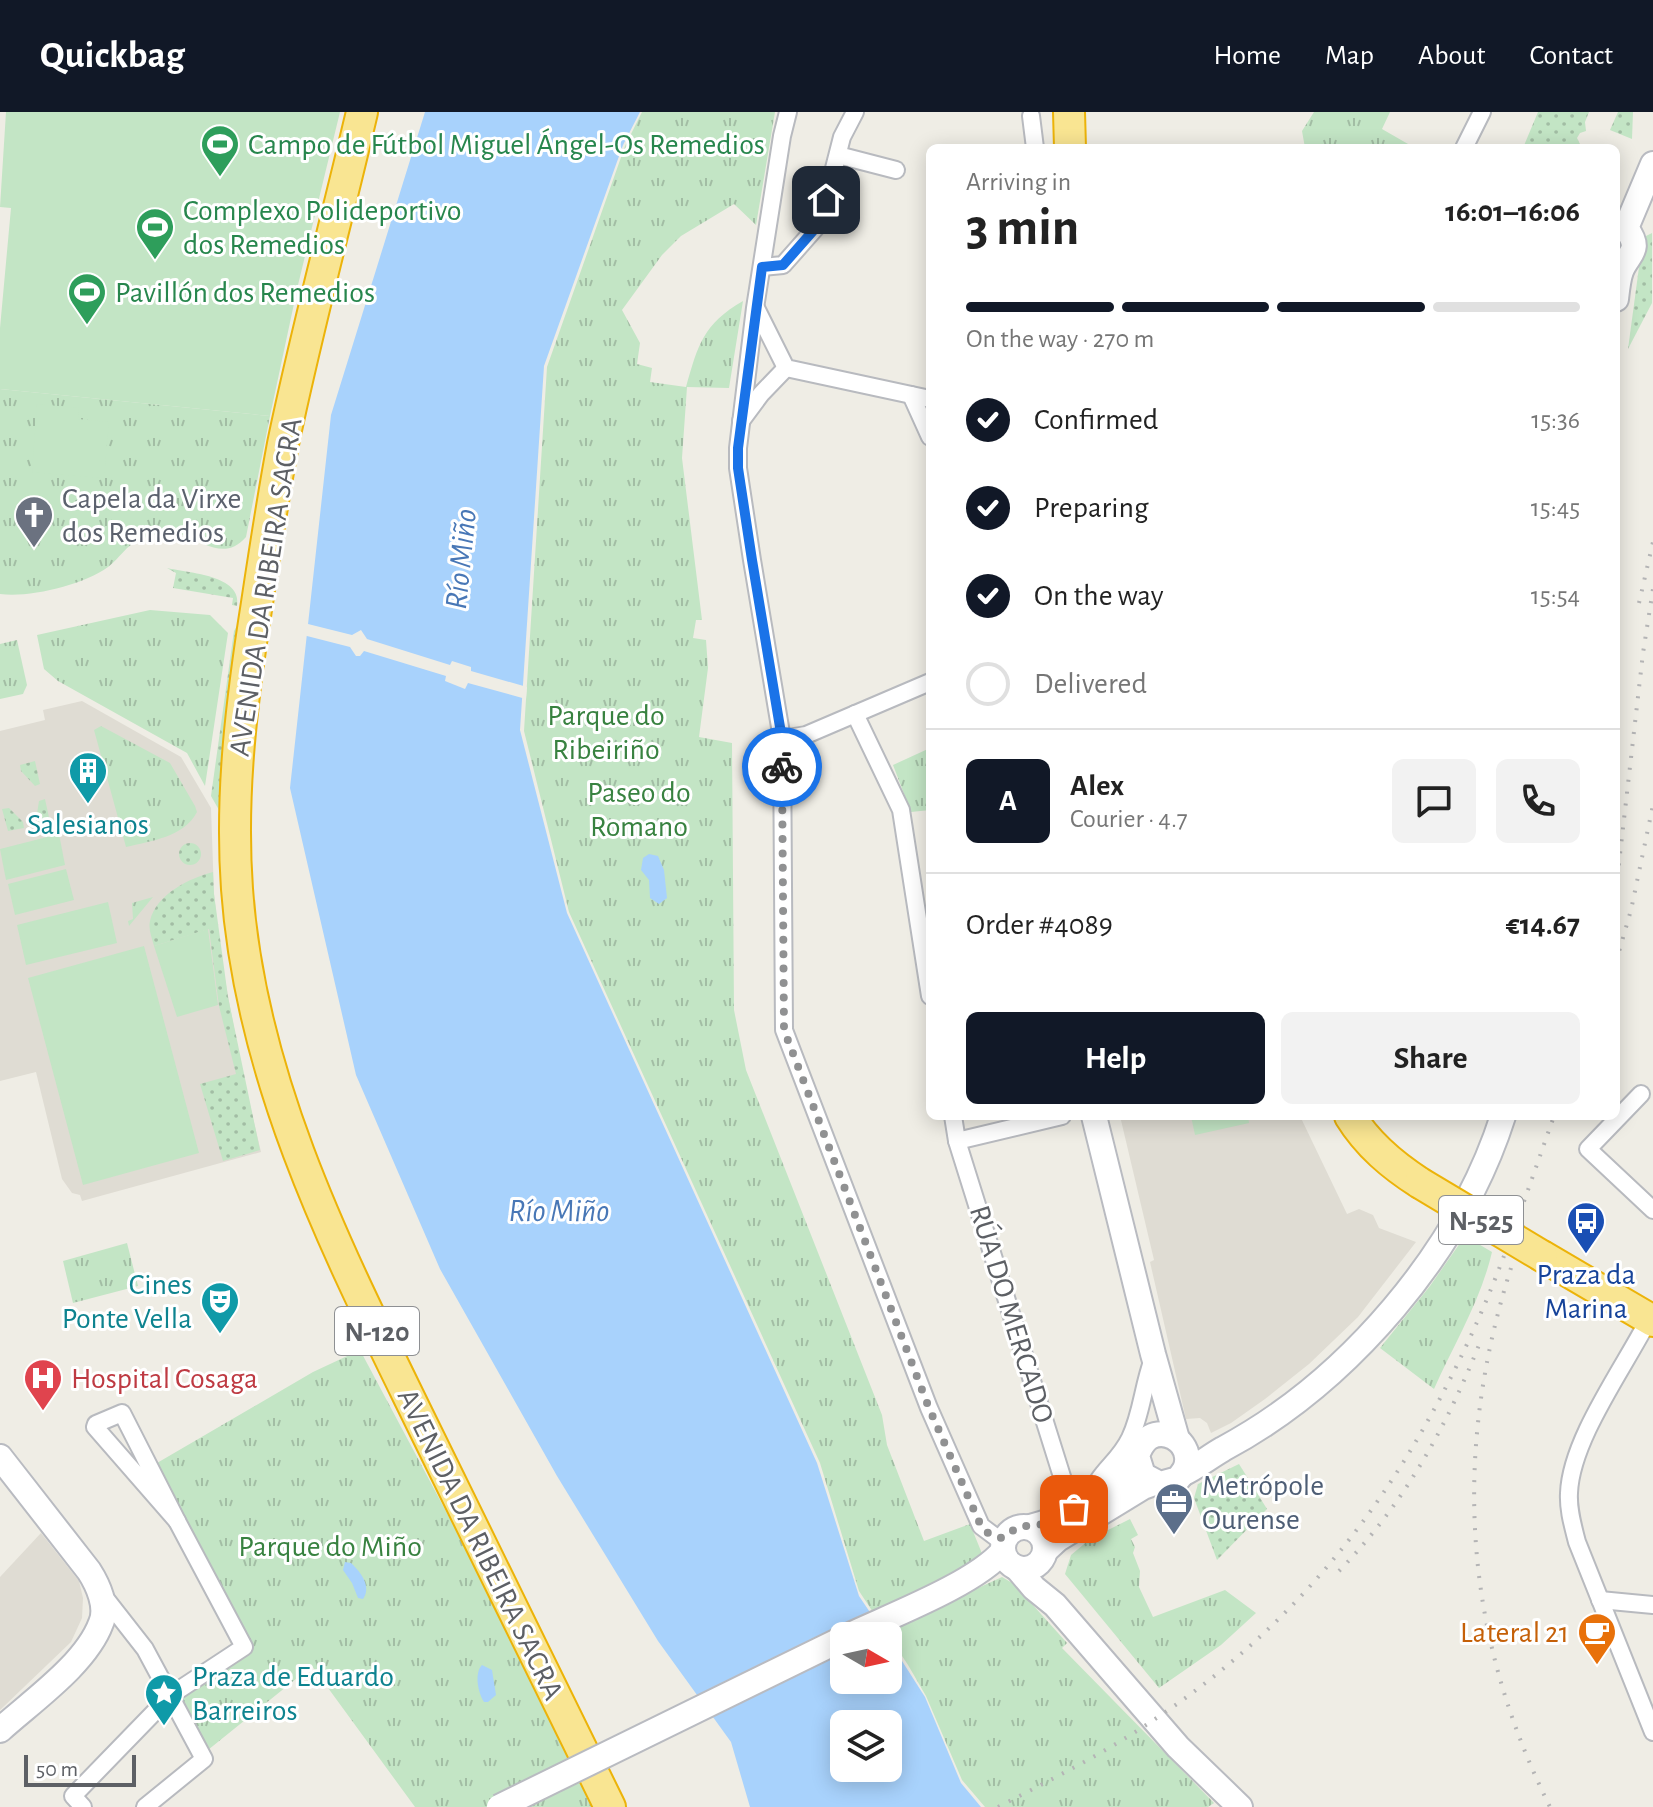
<!DOCTYPE html>
<html lang="en">
<head>
<meta charset="utf-8">
<style>
	body { margin:0; font-family:"Alegreya Sans",sans-serif; background:#f2f2f2; color:#222; height:100vh; display:flex; flex-direction:column; font-size:30px; white-space:nowrap }
	* { box-sizing:border-box; margin:0 }
	p { font-size:26px; color:#767676 }
	.icon { flex:none; width:44px; height:44px; fill:none; stroke:currentColor; stroke-width:2; stroke-linecap:round; stroke-linejoin:round }
	.map { position:relative; flex:1; overflow:hidden }
	.side { position:absolute; left:926px; top:32px; width:694px; height:976px; display:flex; flex-direction:column; background:#fff; border-radius:12px; box-shadow:0 4px 20px #0003 }
	.side>* { flex:none }
	.needle { width:52px; rotate:99deg }
	.fabs { position:absolute; left:830px; top:1510px; display:grid; gap:16px }
	.fabs a { display:grid; place-items:center; width:72px; height:72px; border-radius:12px; background:#fff; box-shadow:0 4px 20px #0003; font-size:40px }
	.scale { position:absolute; left:24px; bottom:20px; width:112px; box-sizing:border-box; padding-left:8px; border:4px solid #5d6065; border-top:0; font-size:22px; line-height:28px; white-space:nowrap; color:#5d6065; -webkit-text-stroke:6px #fff; paint-order:stroke }
	.pin { position:absolute; display:grid; place-items:center; width:68px; height:68px; color:#fff; margin:-34px; border-radius:16px; box-shadow:0 4px 12px #0006 }
	.courier { position:absolute; display:grid; place-items:center; width:80px; height:80px; margin:-40px; border:6px solid #1a73e8; border-radius:50%; background:#fff; color:#222; box-shadow:0 2px 10px #0007 }
	.overview em { font-style:normal; font-weight:700 }
	.overview div { display:flex; flex-direction:column-reverse }
	.overview { display:flex; align-items:center; justify-content:space-between; height:136px; padding:0 40px }
	h1 { font-size:52px; font-weight:700; line-height:60px }
	.bar { display:grid; grid-template-columns:repeat(4,1fr); gap:12px 8px; align-content:center; height:96px; padding:0 40px }
	.bar i { height:10px; border-radius:6px; background:#e0e0e0 }
	.bar .active { background:#111827 }
	.bar p { grid-column:span 4 }
	.line { display:flex; align-items:center; gap:20px; padding:0 40px; border-top:2px solid #e0e0e0 }
	.line div { flex:1 }
	.round { display:grid; place-items:center; flex:none; width:84px; height:84px; border-radius:12px; background:#f2f2f2 }
	ol { padding:0 40px; list-style:none }
	li { display:flex; align-items:center; gap:24px; height:88px }
	li p { margin-inline-start:auto }
	li .icon { padding:8px; border-radius:50%; background:#111827; color:#fff; stroke-width:4 }
	li:last-child { color:#767676 }
	li i { width:44px; height:44px; border:4px solid #e0e0e0; border-radius:50% }
	.action { display:flex; gap:16px; margin-top:auto; padding:16px 40px }
	.action a { flex:1; height:92px; border-radius:12px; background:#111827; color:#fff; font-size:32px; font-weight:700; line-height:92px; text-align:center }
	.action a+a { background:#f2f2f2; color:#222 }
	header { display:flex; align-items:center; gap:48px; box-sizing:border-box; height:112px; padding:0 40px; background:#111827; color:#fff }
	header strong { font-size:38px }
	nav { display:flex; gap:44px; margin-inline-start:auto; font-size:28px }
	.map>svg:first-child { display:block }
</style>
</head>
<body>
<header>
<strong>Quickbag</strong>
<nav><a>Home</a><a>Map</a><a>About</a><a>Contact</a></nav>
</header>
<div class="map">
<svg width="1653" height="1695" viewBox="0 0 1653 1695">
	<defs>
		<pattern id="grass-dots" width="8" height="8" patternUnits="userSpaceOnUse" patternTransform="scale(2)"><rect width="8" height="8" fill="#c3e5c5"/><path d="M2 2h.1M6 6h.1" fill="none" stroke="#a2bda4" stroke-width="1.8" stroke-linecap="round"/></pattern>
		<pattern id="park-tufts" width="24" height="20" patternUnits="userSpaceOnUse" patternTransform="scale(2)"><rect width="24" height="20" fill="#c3e5c5"/><path d="M3 7l-1-3M5 7V3M7 7l1-3M15 17l-1-3M17 17v-4M19 17l1-3" fill="none" stroke="#a2bda4"/></pattern>
	</defs>
	<rect width="100%" height="100%" fill="#efede5"/>
	<g fill="#dfdcd3">
		<path d="M82,589L181,645L211,696L214,782L221,846L242,959L261,1040L82,1089L80,1083L72,1081L62,1067L36,960L0,969V619L45,608L43,598Z"/>
		<path d="M1120,1004H1300L1347,1102L1359,1097L1373,1103L1379,1116L1416,1130L1358,1205L1309,1252L1265,1287L1231,1311L1211,1321L1207,1311L1200,1306L1186,1307L1150,1150L1154,1148Z"/>
		<path d="M41,1421L79,1469L83,1486L82,1506L71,1530L0,1598V1465Z"/>
	</g>
	<g fill="url(#grass-dots)">
		<path d="M1538,0H1589L1585,10L1586,19L1580,21L1577,26L1580,32L1589,36H1523Z"/>
		<path d="M1618,0H1633L1632,27L1610,18Z"/>
		<path d="M1652,121V191L1628,237L1642,133L1646,124Z"/>
		<path d="M167,456C188,461 243,463 237,494L232,493L233,486L173,476L176,461Z"/>
		<path d="M239,510L219,698L211,684L234,519Z"/>
		<path d="M35,649L40,672L35,674L21,659L20,653Z"/>
		<path d="M45,687L50,710L35,714L39,689Z"/>
		<path d="M9,696L23,710L24,716L8,719L2,697Z"/>
		<circle cx="190" cy="742" r="11"/>
		<path d="M213,760L214,782L228,885L260,1038L223,1049L200,972L236,962L219,894L209,817L154,834C152,826 148,817 150,809C156,782 190,766 213,760Z"/>
		<path d="M1239,1352L1267,1397L1217,1448L1194,1386L1198,1372Z"/>
	</g>
	<g fill="url(#park-tufts)">
		<path d="M642,0H775L756,113L734,92L681,124L662,143L622,198L640,231L637,252L652,256L650,270L686,275C698,233 703,212 743,189L729,276L687,275L682,346L702,508H696L693,526L706,528L708,556L699,625L732,631L734,898L746,958L882,1303L887,1333L924,1429L970,1412L983,1444L954,1460L963,1483L1002,1465L1014,1472L1067,1531L1062,1536L1214,1691L1208,1695H985L962,1668L926,1584L908,1553L859,1479L820,1351L569,800L524,619L547,255L625,34Z"/>
		<path d="M1314,0H1390L1382,17L1415,36H1305L1302,19Z"/>
		<path d="M0,277L270,304L246,425C226,448 206,432 184,423C172,419 152,423 141,427C126,433 120,446 108,455C83,473 30,486 0,482Z"/>
		<path d="M150,498L210,503L228,521L205,674L187,641L58,569L44,557L37,523Z"/>
		<path d="M17,528L27,573L23,582L0,587V532Z"/>
		<path d="M101,614L170,651L195,694L197,700C184,725 151,729 126,735L94,618Z"/>
		<path d="M930,636V698L911,700L893,653Z"/>
		<path d="M153,785L129,814L128,809L133,807L132,791Z"/>
		<path d="M1465,1124L1492,1140C1481,1188 1454,1232 1434,1277L1380,1236L1430,1174Z"/>
		<path d="M127,1131L138,1174L73,1191L63,1149Z"/>
		<path d="M360,1238L456,1418L596,1695H415L312,1554L203,1642L175,1584L246,1535L157,1351L313,1260Z"/>
		<path d="M1130,1407L1138,1423L1131,1427L1135,1435L1133,1441L1140,1459L1139,1475L1153,1505L1225,1478L1256,1501L1221,1533L1159,1576L1065,1462L1071,1443L1090,1427Z"/>
	</g>
	<g fill="#c3e5c5">
		<path d="M6,0H340L298,173L270,304L0,277V216L11,96L0,95Z"/>
		<path d="M37,292L79,296L78,307L109,310L104,366L32,360Z"/>
		<path d="M59,722L65,753L6,768L0,737Z"/>
		<path d="M66,757L74,788L15,803L8,772Z"/>
		<path d="M108,790L117,831L26,853L17,813Z"/>
		<path d="M208,817L218,893L177,905L154,834Z"/>
		<path d="M144,834L199,1041L83,1073L28,866Z"/>
		<path d="M1191,1004H1248L1249,1011L1195,1023Z"/>
	</g>
	<g fill="#a8d2fc" fill-rule="evenodd">
		<path d="M425,0H640L623,33L544,254L520,618L567,801L817,1351L859,1484L886,1524H844V1568H888V1527L925,1585L961,1671L981,1695H750L731,1630L658,1529L557,1364L440,1157L356,963L290,676L331,303ZM844,1612H888V1656H844Z"/>
		<path d="M649,742L658,744L664,758L667,786L659,792L650,786L649,768L641,758L643,746Z"/>
		<path d="M345,1450L351,1451C361,1460 372,1475 363,1487L358,1486L352,1471L343,1458Z"/>
		<path d="M482,1553L492,1558L496,1583L488,1590H484C478,1581 474,1561 482,1553Z"/>
	</g>
	<path fill="#efede5" d="M304,511L352,523L361,518L367,527L450,553L452,549L471,555V559L527,575L526,587L468,571L465,577L445,569L446,564L364,539L360,544H356L350,535L303,523Z"/>
	<g fill="none" stroke-linecap="round" stroke-linejoin="round">
		<defs>
			<g id="street">
				<path d="M788,0L782,24L755,196L738,336V356L752,448L782,627L784,918L929,1296L981,1414L997,1426L1006,1425"/>
				<path d="M1031,4L1035,36"/>
				<path d="M1464,36L1482,0"/>
				<path d="M838,43L896,58"/>
				<path d="M762,155L783,153L820,111L842,25L855,0"/>
				<path d="M756,196L786,256L930,287"/>
				<path d="M911,283L930,325"/>
				<path d="M741,309L761,282L786,256"/>
				<path d="M855,602L901,698L930,884"/>
				<path d="M782,627L806,623L930,570"/>
				<path d="M1641,982L1588,1037L1653,1098"/>
				<path d="M953,1004L957,1029L1064,1371L1068,1389L1066,1401"/>
				<path d="M957,1029L1062,1004"/>
				<path d="M1652,1201C1627,1252 1571,1326 1569,1381C1568,1398 1573,1414 1577,1430L1653,1620"/>
				<path d="M122,1301L177,1409L95,1315L96,1312Z"/>
				<path d="M1090,1388C1097,1359 1117,1353 1130,1326C1142,1301 1143,1273 1153,1247"/>
				<path d="M102,1482L145,1537L204,1647L145,1695"/>
				<path d="M1600,1488L1653,1493"/>
				<path d="M83,1695L73,1684L171,1583L244,1535L177,1409"/>
			</g>
			<g id="secondary">
				<path d="M1616,187C1617,178 1618,167 1621,159C1628,141 1643,139 1626,116L1653,52"/>
				<path d="M1094,1004L1153,1242L1177,1327"/>
				<path d="M0,1345L89,1459C98,1473 108,1495 101,1511C86,1552 32,1589 0,1618"/>
				<path d="M1182,1362C1197,1355 1209,1345 1223,1337C1348,1270 1460,1139 1503,1004"/>
				<path d="M1030,1415C1064,1406 1109,1384 1131,1356C1138,1346 1138,1332 1150,1325C1165,1317 1185,1327 1187,1345C1188,1354 1184,1360 1178,1367L1160,1372L1143,1363L1137,1344"/>
				<circle cx="1024" cy="1436" r="21"/>
				<path d="M1045,1439L1058,1427L1143,1375L1154,1371"/>
				<path d="M1017,1456L1034,1476L1055,1493L1178,1635L1240,1695"/>
				<path d="M848,1524C890,1504 975,1472 1003,1439"/>
			</g>
			<g id="highway">
				<path d="M362,0C336,111 306,221 283,332C273,385 265,438 257,491C242,586 230,681 237,777C251,972 340,1144 424,1316C486,1442 548,1569 610,1695"/>
				<path d="M1069,0L1070,36"/>
				<path d="M1350,1004C1368,1033 1392,1053 1420,1071"/>
				<path d="M1542,1144L1653,1209"/>
			</g>
		</defs>
		<use href="#street" stroke="#b8babf" stroke-width="20"/>
		<use href="#secondary" stroke="#b9bbc1" stroke-width="28"/>
		<use href="#highway" stroke="#ecb309" stroke-width="34"/>
		<use href="#street" stroke="#fff" stroke-width="16"/>
		<use href="#secondary" stroke="#fff" stroke-width="24"/>
		<use href="#highway" stroke="#f9e592" stroke-width="30"/>
		<g stroke="#b4b4b5" stroke-width="4" stroke-dasharray="2 10" stroke-linecap="butt">
			<path d="M1639,491L1653,430"/>
			<path d="M1616,777L1643,541L1653,477"/>
			<path d="M1616,850L1631,798L1653,693"/>
			<path d="M1511,1156C1452,1342 1463,1520 1550,1695"/>
			<path d="M1339,1459C1403,1393 1445,1318 1479,1233"/>
			<path d="M998,1695C1054,1666 1109,1639 1161,1603C1302,1508 1397,1383 1468,1230C1502,1157 1527,1080 1554,1004"/>
		</g>
		<defs>
			<path id="secondary-bridge" d="M499,1695L844,1526"/>
			<path id="highway-bridge" d="M1420,1071L1542,1144"/>
		</defs>
		<use href="#secondary-bridge" stroke="#b9bbc1" stroke-width="28" stroke-linecap="butt"/>
		<use href="#highway-bridge" stroke="#ecb309" stroke-width="34" stroke-linecap="butt"/>
		<use href="#secondary-bridge" stroke="#fff" stroke-width="24"/>
		<use href="#highway-bridge" stroke="#f9e592" stroke-width="30"/>
	</g>
	<g fill="none" stroke-linecap="round" stroke-linejoin="round">
		<path stroke="#909192" stroke-width="8" stroke-dasharray="0 14.4" d="M782,655L784,918L929,1296L981,1414L990,1423L1002,1426L1018,1415L1044,1412L1074,1397"/>
		<path stroke="#1a73e8" stroke-width="10" d="M782,655V627L752,448L738,356V336L762,155L783,153L820,111L826,88"/>
	</g>
	<defs>
		<symbol id="stadium-pin" viewBox="-11 -11 22 30"><path d="M0 17L-7.5 6A9.5 9.5 0 1 1 7.5 6Z" fill="#2e9e5b" stroke="#fff"/><path d="M0-5a6.5 5 0 1 0 0 10a6.5 5 0 1 0 0-10ZM-3.5-1.8h7v3.6h-7Z" fill="#fff"/></symbol>
		<symbol id="church-pin" viewBox="-11 -11 22 30"><path d="M0 17L-7.5 6A9.5 9.5 0 1 1 7.5 6Z" fill="#6b7280" stroke="#fff"/><path d="M-1.2-6h2.4v3.5h3.3v2.4h-3.3V6h-2.4V-.1h-3.3v-2.4h3.3Z" fill="#fff"/></symbol>
		<symbol id="building-pin" viewBox="-11 -11 22 30"><path d="M0 17L-7.5 6A9.5 9.5 0 1 1 7.5 6Z" fill="#0f9aa8" stroke="#fff"/><path d="M-4-6H4V6H1V3H-1V6H-4ZM-2.5-4.3h1.7v1.8h-1.7ZM.8-4.3h1.7v1.8H.8ZM-2.5-1h1.7V.8h-1.7ZM.8-1h1.7V.8H.8Z" fill="#fff"/></symbol>
		<symbol id="bus-pin" viewBox="-11 -11 22 30"><path d="M0 17L-7.5 6A9.5 9.5 0 1 1 7.5 6Z" fill="#1a4fb4" stroke="#fff"/><path d="M-5-6H5V4H4V6H2V4H-2V6H-4V4H-5ZM-3.5-4V0h7V-4ZM-3.5 1.2v1.5H-2V1.2ZM2 1.2v1.5H3.5V1.2Z" fill="#fff"/></symbol>
		<symbol id="theatre-pin" viewBox="-11 -11 22 30"><path d="M0 17L-7.5 6A9.5 9.5 0 1 1 7.5 6Z" fill="#0f9aa8" stroke="#fff"/><path d="M-5-5.5Q0-4 5-5.5V0Q5 5 0 6Q-5 5-5 0ZM-3.3-2.5H-1v1.5H-3.3ZM1-2.5H3.3v1.5H1ZM-2.8 1Q0 5.5 2.8 1Z" fill="#fff"/></symbol>
		<symbol id="hospital-pin" viewBox="-11 -11 22 30"><path d="M0 17L-7.5 6A9.5 9.5 0 1 1 7.5 6Z" fill="#e0444e" stroke="#fff"/><path d="M-5-5h3v3.5h4V-5h3V5h-3V1.5h-4V5h-3Z" fill="#fff"/></symbol>
		<symbol id="office-pin" viewBox="-11 -11 22 30"><path d="M0 17L-7.5 6A9.5 9.5 0 1 1 7.5 6Z" fill="#5c6f8a" stroke="#fff"/><path d="M-6-3h4V-5.5h4V-3h4V5H-6ZM-1-4.5V-3h2v-1.5ZM-6 0V1H6V0Z" fill="#fff"/></symbol>
		<symbol id="cafe-pin" viewBox="-11 -11 22 30"><path d="M0 17L-7.5 6A9.5 9.5 0 1 1 7.5 6Z" fill="#e8710a" stroke="#fff"/><path d="M-5.5-4.5H6V0H3Q3 3.5 0 3.5H-2.5Q-5.5 3.5-5.5 0ZM3-3.2v2h1.7v-2ZM-6 4.5H4V6H-6Z" fill="#fff"/></symbol>
		<symbol id="sight-pin" viewBox="-11 -11 22 30"><path d="M0 17L-7.5 6A9.5 9.5 0 1 1 7.5 6Z" fill="#0f9aa8" stroke="#fff"/><path d="M0-6L1.8-2.2L6-1.7L2.9 1.2L3.7 5.4L0 3.3L-3.7 5.4L-2.9 1.2L-6-1.7L-1.8-2.2Z" fill="#fff"/></symbol>
	</defs>
	<g fill-rule="evenodd">
		<use href="#stadium-pin" x="198" y="10" width="44" height="60"/>
		<use href="#stadium-pin" x="133" y="93" width="44" height="60"/>
		<use href="#stadium-pin" x="65" y="158" width="44" height="60"/>
		<use href="#church-pin" x="12" y="381" width="44" height="60"/>
		<use href="#building-pin" x="66" y="637" width="44" height="60"/>
		<use href="#bus-pin" x="1564" y="1087" width="44" height="60"/>
		<use href="#theatre-pin" x="198" y="1167" width="44" height="60"/>
		<use href="#hospital-pin" x="21" y="1244" width="44" height="60"/>
		<use href="#office-pin" x="1152" y="1368" width="44" height="60"/>
		<use href="#cafe-pin" x="1575" y="1498" width="44" height="60"/>
		<use href="#sight-pin" x="142" y="1559" width="44" height="60"/>
	</g>
	<g text-anchor="middle" stroke-width="6" stroke-linejoin="round" paint-order="stroke">
		<g fill="#fff" stroke="#8e9093" stroke-width="2">
			<rect x="1439" y="1084" width="84" height="48" rx="6"/>
			<rect x="335" y="1195" width="84" height="48" rx="6"/>
		</g>
		<g font-size="28" font-weight="bold" fill="#5d6065">
			<text x="1481" y="1118">N-525</text>
			<text x="377" y="1229">N-120</text>
		</g>
		<g font-size="30" fill="#27864d" stroke="#fff" text-anchor="start">
			<text x="248" y="42">Campo de Fútbol Miguel Ángel-Os Remedios</text>
			<text x="183" y="108">Complexo Polideportivo<tspan x="183" dy="34">dos Remedios</tspan></text>
			<text x="115" y="190">Pavillón dos Remedios</text>
		</g>
		<g font-size="30" fill="#5b616d" stroke="#fff" text-anchor="start">
			<text x="62" y="396">Capela da Virxe<tspan x="62" dy="34">dos Remedios</tspan></text>
		</g>
		<g font-size="30" fill="#5d6065" stroke="#fff">
			<text transform="translate(265 475) rotate(-81)" y="10">AVENIDA DA RIBEIRA SACRA</text>
			<text transform="translate(1012 1202) rotate(73)" y="10">RÚA DO MERCADO</text>
			<text transform="translate(481 1432) rotate(64)" y="10">AVENIDA DA RIBEIRA SACRA</text>
		</g>
		<g font-size="30" fill="#388240" stroke="#fff">
			<text x="606" y="613">Parque do<tspan x="606" dy="34">Ribeiriño</tspan></text>
			<text x="639" y="690">Paseo do<tspan x="639" dy="34">Romano</tspan></text>
			<text x="330" y="1444">Parque do Miño</text>
		</g>
		<g font-size="30" fill="#0d838f" stroke="#fff">
			<text x="88" y="722">Salesianos</text>
			<text x="192" y="1182" text-anchor="end">Cines<tspan x="192" dy="34">Ponte Vella</tspan></text>
			<text x="192" y="1574" text-anchor="start">Praza de Eduardo<tspan x="192" dy="34">Barreiros</tspan></text>
		</g>
		<g font-size="30" fill="#164399" stroke="#fff">
			<text x="1586" y="1172">Praza da<tspan x="1586" dy="34">Marina</tspan></text>
		</g>
		<g font-size="30" fill="#be3a42" stroke="#fff" text-anchor="start">
			<text x="71" y="1276">Hospital Cosaga</text>
		</g>
		<g font-size="30" fill="#4e5e75" stroke="#fff" text-anchor="start">
			<text x="1202" y="1383">Metrópole<tspan x="1202" dy="34">Ourense</tspan></text>
		</g>
		<g font-size="30" fill="#c56008" stroke="#fff" text-anchor="end">
			<text x="1569" y="1530">Lateral 21</text>
		</g>
		<g font-size="32" font-style="italic" fill="#4877b6" stroke="#fff">
			<text transform="translate(460 447) rotate(-84)" y="11">Río Miño</text>
			<text x="559" y="1109">Río Miño</text>
		</g>
	</g>
</svg>
<div class="fabs">
<a><svg class="needle" viewBox="-14 -14 28 28"><path d="M0-13l5 13h-10z" fill="#e53935"/><path d="M0 13l5-13h-10z" fill="#767676"/></svg></a>
<a><svg class="icon" aria-label="layers" viewBox="0 0 24 24"><path d="M12 4l9 5-9 5-9-5zM3 14l9 5 9-5"/></svg></a>
</div>
<div class="scale">50 m</div>
<div class="pin" style="left:1074px;top:1397px;background:#ea580c"><svg class="icon" aria-label="bag" viewBox="0 0 24 24"><path d="M5 8h14l-1 12H6zM9 8a3 3 0 0 1 6 0"/></svg></div>
<div class="pin" style="left:826px;top:88px;background:#1f2937"><svg class="icon" aria-label="home" viewBox="0 0 24 24"><path d="M3 11l9-7 9 7M6 9v11h12V9"/></svg></div>
<div class="courier" style="left:782px;top:655px"><svg class="icon" aria-label="bike" viewBox="0 0 24 24"><circle cx="6" cy="16" r="4"/><circle cx="18" cy="16" r="4"/><path d="M6 16l4-8h5l3 8M10 8l3 8H6M13 5h3"/></svg></div>
<section class="side">
<div class="overview"><div><h1>3 min</h1><p>Arriving in</p></div><em>16:01–16:06</em></div>
<div class="bar"><i class="active"></i><i class="active"></i><i class="active"></i><i></i><p>On the way · 270 m</p></div>
<ol>
<li><svg class="icon" aria-label="check" viewBox="0 0 24 24"><path d="M5 12l5 5 9-10"/></svg>Confirmed<p>15:36</p></li>
<li><svg class="icon" aria-label="check" viewBox="0 0 24 24"><path d="M5 12l5 5 9-10"/></svg>Preparing<p>15:45</p></li>
<li><svg class="icon" aria-label="check" viewBox="0 0 24 24"><path d="M5 12l5 5 9-10"/></svg>On the way<p>15:54</p></li>
<li><i></i>Delivered</li>
</ol>
<div class="line" style="height:144px"><b class="round" style="background:#111827;color:#fff">A</b><div><b>Alex</b><p>Courier · 4.7</p></div><a class="round"><svg class="icon" aria-label="chat" viewBox="0 0 24 24"><path d="M4 5h16v11H9l-5 4z"/></svg></a><a class="round"><svg class="icon" aria-label="phone" viewBox="0 0 24 24"><path d="M5 4h4l2 5-3 2q2 4 5 5l2-3 5 2v4C11 20 4 13 5 4z"/></svg></a></div>
<div class="line" style="height:104px"><div>Order #4089</div><b>€14.67</b></div>
<div class="action"><a>Help</a><a>Share</a></div>
</section>
</div>
</body>
</html>
